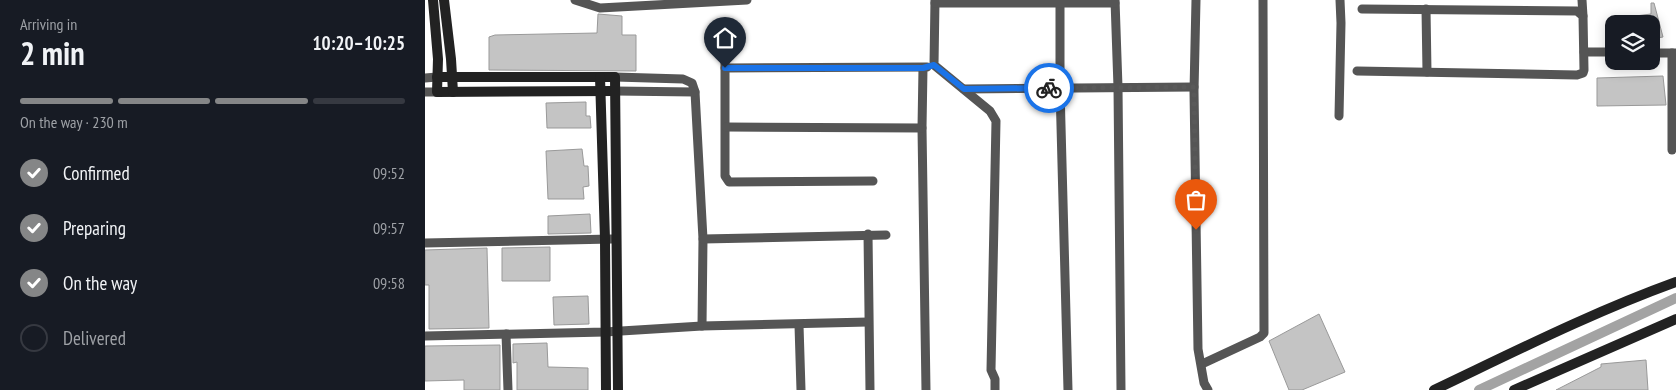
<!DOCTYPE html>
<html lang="en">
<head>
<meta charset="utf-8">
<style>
	body { margin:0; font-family:"PT Sans Narrow",sans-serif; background:#20242c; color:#f1f3f6; height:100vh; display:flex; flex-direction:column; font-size:19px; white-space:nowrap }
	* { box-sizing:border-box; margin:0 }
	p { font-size:16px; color:#9ea1a6 }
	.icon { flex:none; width:28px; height:28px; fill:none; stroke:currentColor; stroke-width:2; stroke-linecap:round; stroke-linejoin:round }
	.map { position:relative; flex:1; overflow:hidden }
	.drawer { display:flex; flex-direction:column; background:#171b24; width:425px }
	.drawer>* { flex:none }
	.tools { position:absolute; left:1180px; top:15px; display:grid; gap:10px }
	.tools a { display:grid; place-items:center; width:55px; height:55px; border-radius:10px; background:#171b24; box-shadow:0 2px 12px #0003; font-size:25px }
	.pin { position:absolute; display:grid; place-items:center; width:42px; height:42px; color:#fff; margin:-51px -21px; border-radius:50% 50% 50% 0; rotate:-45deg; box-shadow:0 0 5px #0007 }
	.pin .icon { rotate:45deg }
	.courier { position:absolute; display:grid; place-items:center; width:50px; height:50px; margin:-25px; border:4px solid #1a73e8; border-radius:50%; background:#fff; color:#222; box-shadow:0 1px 6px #0007 }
	.head em { font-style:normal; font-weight:700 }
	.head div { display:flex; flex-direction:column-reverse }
	.head { display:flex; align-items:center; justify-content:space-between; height:85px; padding:0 20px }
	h1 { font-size:32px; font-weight:700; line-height:38px }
	.bar { display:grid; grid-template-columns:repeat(4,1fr); gap:8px 5px; align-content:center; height:60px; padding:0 20px }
	.bar i { height:6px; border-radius:4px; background:#363941 }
	.bar .on { background:#858687 }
	.bar p { grid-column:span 4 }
	ol { padding:0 20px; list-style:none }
	li { display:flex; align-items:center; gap:15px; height:55px }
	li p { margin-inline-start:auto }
	li .icon { padding:5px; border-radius:50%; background:#858687; color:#fff; stroke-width:4 }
	li:last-child { color:#9ea1a6 }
	li i { width:28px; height:28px; border:2px solid #363941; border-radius:50% }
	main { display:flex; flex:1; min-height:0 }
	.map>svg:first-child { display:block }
</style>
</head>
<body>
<main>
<section class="drawer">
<div class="head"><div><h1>2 min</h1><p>Arriving in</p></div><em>10:20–10:25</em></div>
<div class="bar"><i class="on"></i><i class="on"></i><i class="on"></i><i></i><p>On the way · 230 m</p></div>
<ol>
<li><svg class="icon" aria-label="check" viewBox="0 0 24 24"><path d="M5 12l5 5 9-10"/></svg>Confirmed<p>09:52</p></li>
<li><svg class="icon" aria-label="check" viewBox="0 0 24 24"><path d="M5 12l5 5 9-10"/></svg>Preparing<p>09:57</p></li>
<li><svg class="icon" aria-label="check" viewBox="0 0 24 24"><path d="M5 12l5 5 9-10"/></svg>On the way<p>09:58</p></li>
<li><i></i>Delivered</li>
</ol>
</section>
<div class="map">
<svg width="1251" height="390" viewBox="0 0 1251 390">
	<rect width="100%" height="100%" fill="#fff"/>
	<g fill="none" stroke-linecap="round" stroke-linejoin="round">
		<path stroke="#a3a3a3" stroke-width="10" d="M1054,390L1251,298"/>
	</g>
	<g fill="#c4c4c4" stroke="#999">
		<path d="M1226,3H1229L1238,37L1226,39V24H1187V19L1226,14Z"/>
		<path d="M173,14L197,16V35H211V71L64,70V37L70,35L172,33Z"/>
		<path d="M1238,76L1241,105L1172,106V78Z"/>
		<path d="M161,102V116H165L166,128H122L121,103Z"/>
		<path d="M157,149L159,166H163L164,186L158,187L159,199H123L121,151Z"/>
		<path d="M165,214L166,233L123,234V216Z"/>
		<path d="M125,247V281H77V248Z"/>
		<path d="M62,248L64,328L4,329V285H0V250Z"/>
		<path d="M163,296L164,324L129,325L128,297Z"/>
		<path d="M894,314L920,372L877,390H864L844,341Z"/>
		<path d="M122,343L123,367L163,368V390H92V362L88,363V344Z"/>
		<path d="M75,345V390H39V380L0,381V346Z"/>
		<path d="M1221,360L1223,390H1131L1176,367V364Z"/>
	</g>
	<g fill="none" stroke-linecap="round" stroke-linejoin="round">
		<g stroke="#555" stroke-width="9">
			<path d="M150,0L175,8L322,0"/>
			<path d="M510,0L509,65L565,111L571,121L566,370L570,379V390"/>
			<path d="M690,0L693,87L696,390"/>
			<path d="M771,0L769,91L773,349L779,383L783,390"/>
			<path d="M1157,0L1158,16"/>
			<path d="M635,2V88L643,390"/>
			<path d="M510,3H690"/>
			<path d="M1001,9L1002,72"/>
			<path d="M300,41V176L304,182L448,181"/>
			<path d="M1159,52H1189"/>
			<path d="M1226,53H1251"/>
			<path d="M300,68L502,67"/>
			<path d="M498,68L497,128L501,390"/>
			<path d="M932,71L1152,75L1158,73L1159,70L1158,16L1152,11L937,9"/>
			<path d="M190,77L258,79L267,83L270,92L278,239L277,326"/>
			<path d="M0,78L12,77"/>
			<path d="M539,89L769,87"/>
			<path d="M190,91L270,92"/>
			<path d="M0,92H12"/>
			<path d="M914,116L916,23L915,0"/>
			<path d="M301,127L497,128"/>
			<path d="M1247,150V53"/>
			<path d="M443,234L445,390"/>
			<path d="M278,239L461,235"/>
			<path d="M0,243L187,239"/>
			<path d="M374,325L376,390"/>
			<path d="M81,334L83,390"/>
			<path d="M0,336L180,332L277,326L443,322"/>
			<path d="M777,364L835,337L839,333L838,0"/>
		</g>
		<g stroke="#222" stroke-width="10">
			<path d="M8,0L13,59L12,92L190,91"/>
			<path d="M19,0L26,59L28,92"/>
			<path d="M12,77H190L193,390"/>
			<path d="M175,77L180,239L181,390"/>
			<path d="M1009,390C1089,352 1168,312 1251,282"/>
			<path d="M1089,390L1251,319"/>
		</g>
	</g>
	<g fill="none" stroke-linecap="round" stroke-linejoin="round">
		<path stroke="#595959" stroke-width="5" stroke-dasharray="0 9" d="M624,88L769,87L771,230"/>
		<path stroke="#1a73e8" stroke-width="6" d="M300,68H498L509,65L539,89L624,88"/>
	</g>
</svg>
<div class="tools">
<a><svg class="icon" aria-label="layers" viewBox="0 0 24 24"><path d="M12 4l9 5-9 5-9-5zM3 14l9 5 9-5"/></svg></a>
</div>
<div class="pin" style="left:771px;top:230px;background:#ea580c"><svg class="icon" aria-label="bag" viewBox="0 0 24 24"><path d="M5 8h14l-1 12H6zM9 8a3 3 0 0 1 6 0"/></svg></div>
<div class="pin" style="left:300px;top:68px;background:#1f2937"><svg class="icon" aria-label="home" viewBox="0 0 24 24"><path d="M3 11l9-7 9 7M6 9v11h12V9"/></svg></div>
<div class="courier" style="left:624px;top:88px"><svg class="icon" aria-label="bike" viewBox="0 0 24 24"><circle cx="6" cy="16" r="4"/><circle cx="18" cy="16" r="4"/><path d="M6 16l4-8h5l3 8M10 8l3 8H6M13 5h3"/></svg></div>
</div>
</main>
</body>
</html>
